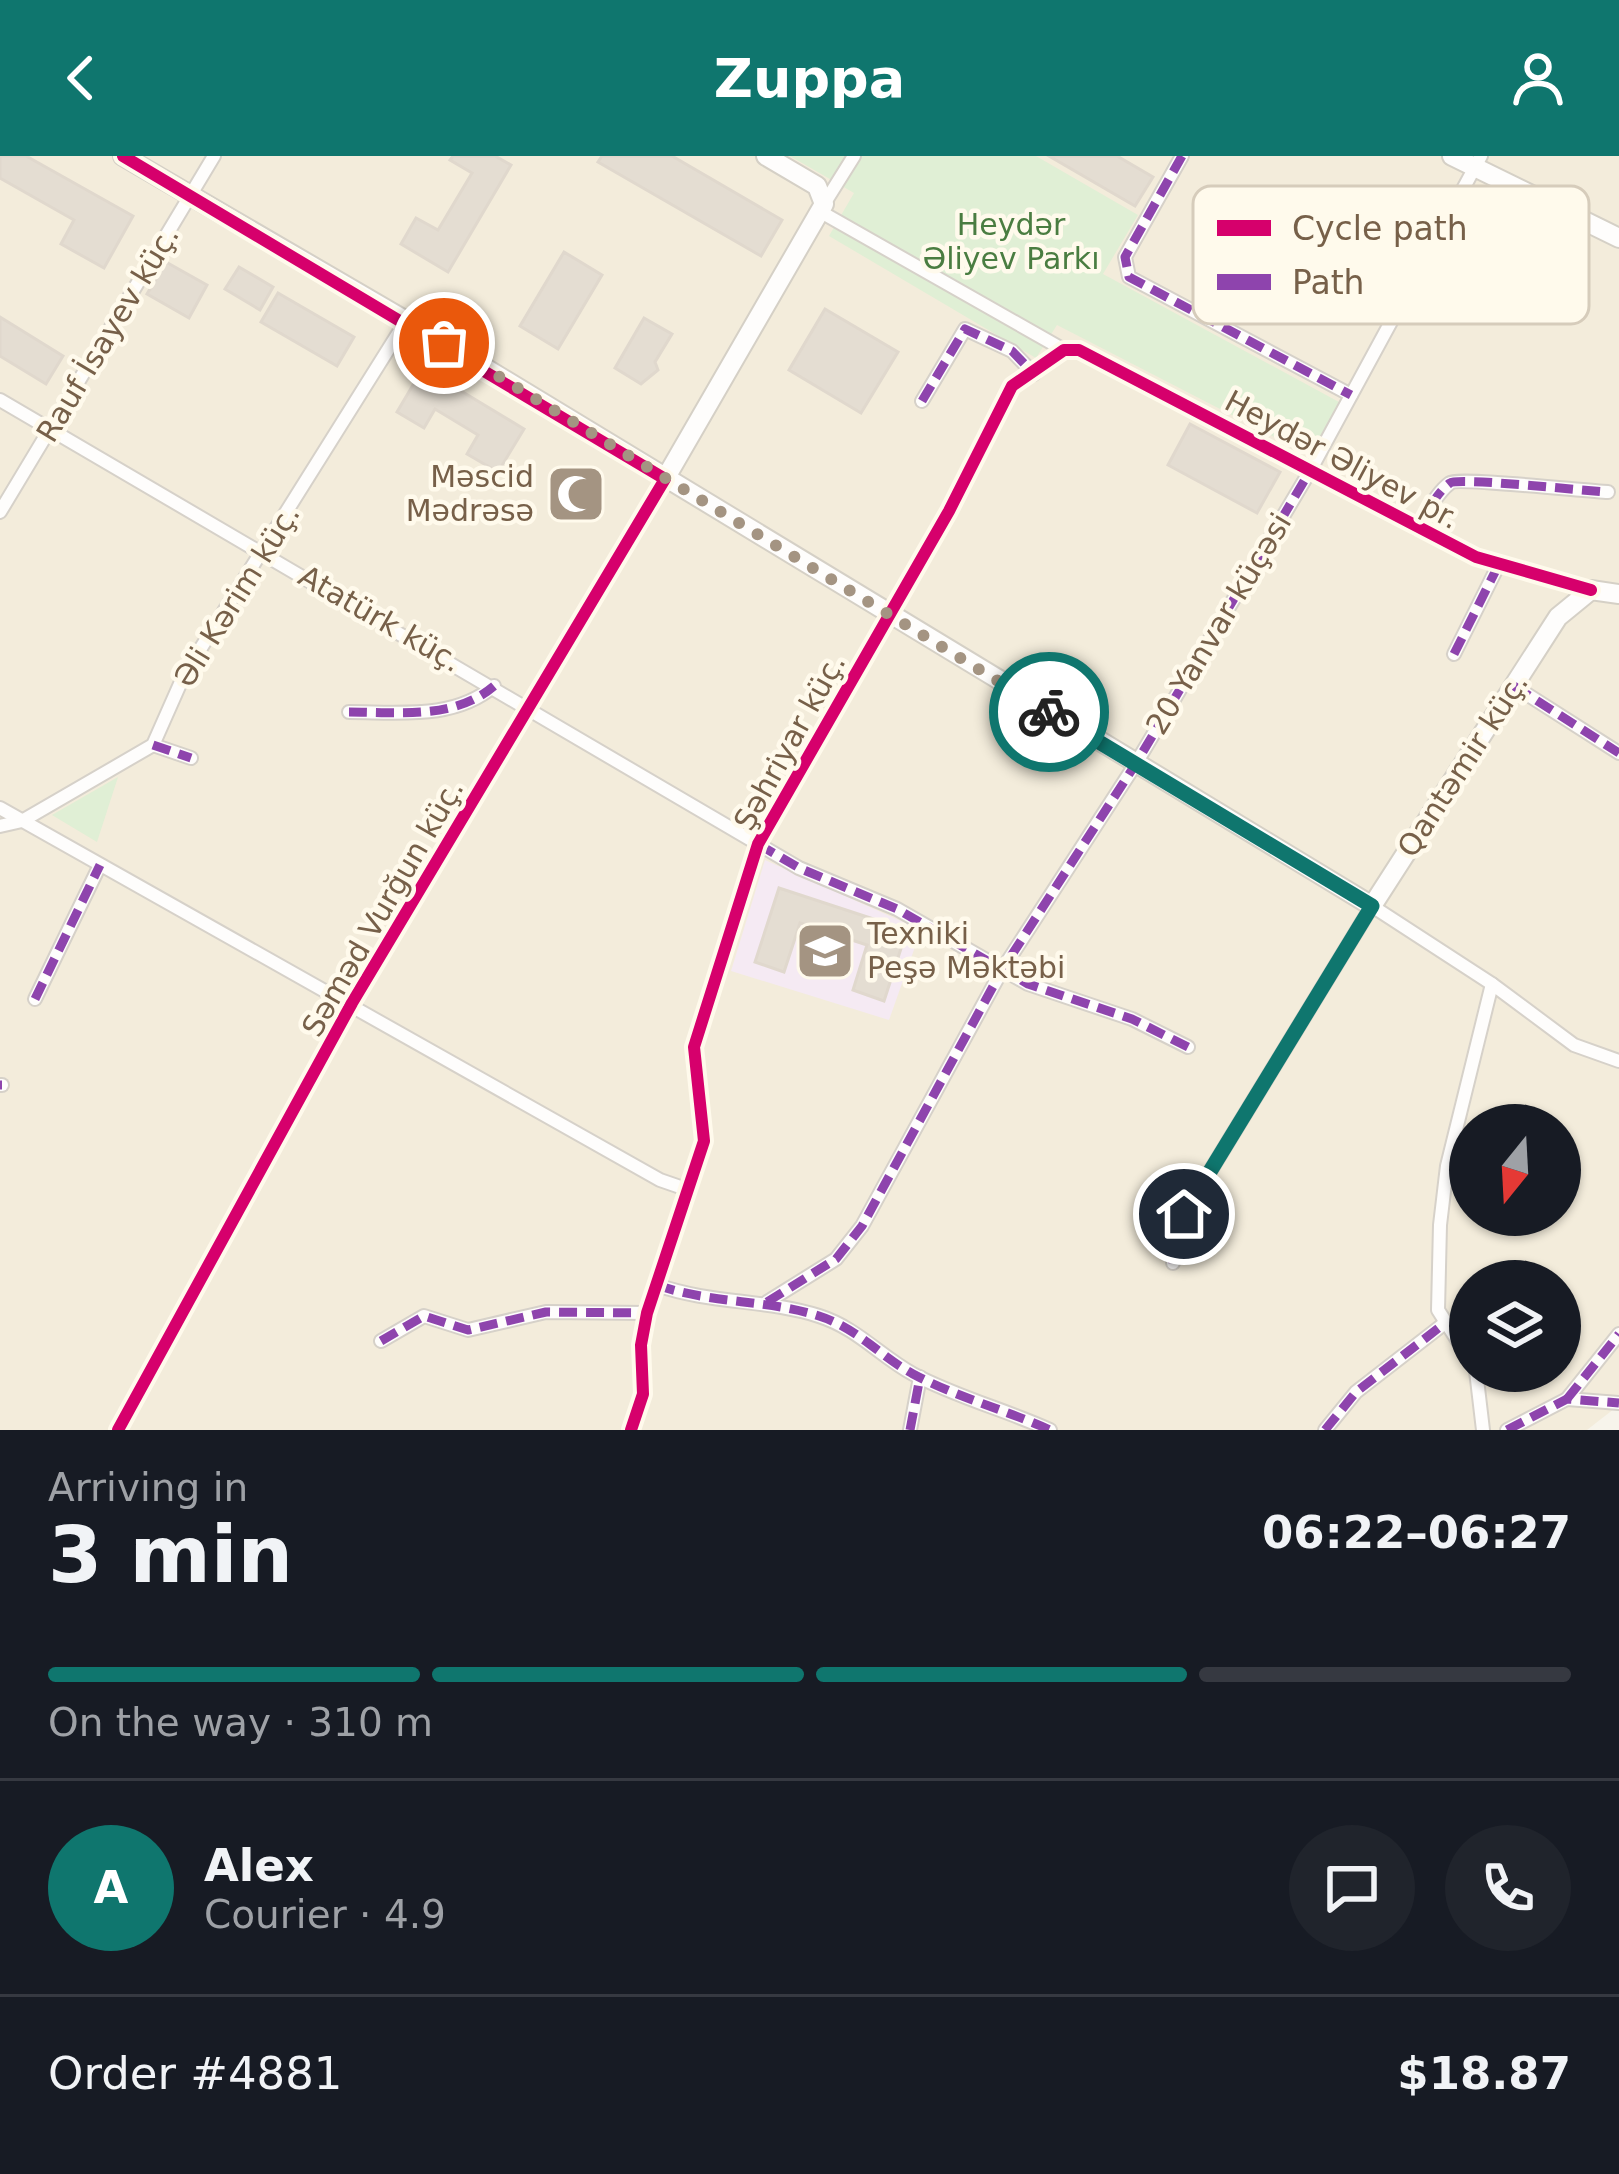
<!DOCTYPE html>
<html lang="en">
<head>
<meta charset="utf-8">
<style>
	body { margin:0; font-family:"DejaVu Sans",sans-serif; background:#20242c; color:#f1f3f6; height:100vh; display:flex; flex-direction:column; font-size:45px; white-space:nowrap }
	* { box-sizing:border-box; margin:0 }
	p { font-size:39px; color:#9ea1a6 }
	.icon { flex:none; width:66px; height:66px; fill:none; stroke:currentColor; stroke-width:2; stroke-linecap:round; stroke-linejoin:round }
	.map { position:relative; height:1274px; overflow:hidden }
	.drawer { display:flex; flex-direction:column; background:#171b24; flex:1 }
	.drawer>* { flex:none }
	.needle { width:78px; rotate:198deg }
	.fabs { position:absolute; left:1449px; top:948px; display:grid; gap:24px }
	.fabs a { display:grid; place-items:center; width:132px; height:132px; border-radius:50%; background:#171b24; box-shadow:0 3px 9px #0004; font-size:60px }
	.pin { position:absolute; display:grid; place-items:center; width:102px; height:102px; color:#fff; margin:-51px; border:6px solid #fff; border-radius:50%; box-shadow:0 3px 12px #0007 }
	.courier { position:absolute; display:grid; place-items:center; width:120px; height:120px; margin:-60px; border:9px solid #0f766e; border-radius:50%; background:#fff; color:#222; box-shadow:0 3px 15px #0007 }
	.summary em { font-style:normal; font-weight:800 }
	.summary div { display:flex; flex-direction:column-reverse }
	.summary { display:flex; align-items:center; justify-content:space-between; height:204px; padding:0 48px }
	h1 { font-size:78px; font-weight:800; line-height:90px }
	.bar { display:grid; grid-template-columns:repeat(4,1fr); gap:18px 12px; align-content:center; height:144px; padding:0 48px }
	.bar i { height:15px; border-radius:9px; background:#363941 }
	.bar .current { background:#0f766e }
	.bar p { grid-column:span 4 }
	.line { display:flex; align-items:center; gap:30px; padding:0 48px; border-top:3px solid #363941 }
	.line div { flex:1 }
	.round { display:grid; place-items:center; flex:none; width:126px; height:126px; border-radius:63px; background:#20242c }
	header { display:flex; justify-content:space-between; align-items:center; height:156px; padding:0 48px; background:#0f766e; color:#fff; font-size:54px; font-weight:800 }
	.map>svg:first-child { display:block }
</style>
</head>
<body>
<header><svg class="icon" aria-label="back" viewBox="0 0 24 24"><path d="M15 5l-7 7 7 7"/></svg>Zuppa<svg class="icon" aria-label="person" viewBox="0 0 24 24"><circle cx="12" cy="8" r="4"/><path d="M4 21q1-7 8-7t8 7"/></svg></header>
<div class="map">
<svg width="1619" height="1274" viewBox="0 0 1619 1274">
	<rect width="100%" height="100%" fill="#f7f4eb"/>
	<path fill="#f3ecdb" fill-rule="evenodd" d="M0,0H1619V1249L1587,1274H0ZM1470,969H1560V1059H1470ZM1470,1125H1560V1215H1470Z"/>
	<path fill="#f5eaf3" d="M765,704L921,774L889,864L731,815Z"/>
	<g fill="#e0efd5">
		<path d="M790,0H1036L1138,59L1103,118L1339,246L1321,280L1290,289L1057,169L1036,202L829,80L854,37Z"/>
		<path d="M118,621L97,686L52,659Z"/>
	</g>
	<g fill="#e4ddd2" stroke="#e0d8cd" stroke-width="3">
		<path d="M0,0H26L133,60L104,112L61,88L74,64L0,22Z"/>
		<path d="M453,0H495L511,9L448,116L401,88L416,62L438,74L472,17L450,4Z"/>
		<path d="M602,0H672L782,64L761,100L598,6Z"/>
		<path d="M1049,0H1117L1153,21L1135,50Z"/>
		<path d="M564,96L602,119L558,193L520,170Z"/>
		<path d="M166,106L207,129L189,162L147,138Z"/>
		<path d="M239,111L273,131L260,154L225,133Z"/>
		<path d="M278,137L354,181L337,210L261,166Z"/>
		<path d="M825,153L898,196L861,257L789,214Z"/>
		<path d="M0,161L63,200L46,228L0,200Z"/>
		<path d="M644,162L672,178L655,206L658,214L641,228L615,212Z"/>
		<path d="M423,212L524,273L498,316L467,298L478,279L435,253L424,272L397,256Z"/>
		<path d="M1190,268L1280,316L1257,357L1168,309Z"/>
		<path d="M779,732L907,774L884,845L853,834L867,789L800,767L784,816L755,806Z"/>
	</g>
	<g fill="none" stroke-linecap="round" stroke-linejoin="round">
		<defs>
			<g id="street">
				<path d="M1182,0L1125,101L1129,121L1351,239"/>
				<path d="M824,48L854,0"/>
				<path d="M821,56L1064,194"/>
				<path d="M0,244L799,712L897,753L1028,828L1132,863L1188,891"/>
				<path d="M922,245L965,173L1012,195L1034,218"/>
				<path d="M0,356L214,0"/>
				<path d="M1416,372C1426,359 1436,337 1450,327C1458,321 1585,335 1608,336"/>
				<path d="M1454,498L1498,410"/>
				<path d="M1514,530L1619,597"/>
				<path d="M349,556C399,556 454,564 494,530"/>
				<path d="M153,589L191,602"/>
				<path d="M0,652L660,1024L686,1033"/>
				<path d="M0,670L22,665L153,589L184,519L406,165"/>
				<path d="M35,843L100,709"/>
				<path d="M0,929H2"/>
				<path d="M1173,1107L1172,1085L1184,1058L1372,750L1492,828L1574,889L1619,905"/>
				<path d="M657,1129C711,1148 765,1143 819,1160C857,1172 880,1200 913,1218C956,1241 1006,1254 1050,1274"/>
				<path d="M767,1146L836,1103L862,1070L1002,814L1135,609L1310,315L1481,0"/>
				<path d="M381,1185L424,1160L468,1174L546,1156L647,1157"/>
				<path d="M1470,1204L1438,1154L1440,1069L1447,1010L1492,828"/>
				<path d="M1476,1215L1483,1274"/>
				<path d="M1567,1243L1619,1178"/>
				<path d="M118,1274L352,847L665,323"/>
				<path d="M631,1274L643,1238L641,1189L647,1157L704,985L694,891L758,688L949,355L1012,230L1064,194H1079L1476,401L1591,434"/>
				<path d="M910,1274L920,1221"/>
				<path d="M1325,1274L1356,1236L1445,1167"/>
				<path d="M1507,1274L1567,1243L1619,1247"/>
			</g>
			<g id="secondary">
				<path d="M123,0L444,187L1372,750L1558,461L1591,434L1619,438"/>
				<path d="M1452,0L1619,82"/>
				<path d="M665,323L824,48L817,30L766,0"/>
			</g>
		</defs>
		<use href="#street" stroke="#d6d1c9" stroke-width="16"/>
		<use href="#secondary" stroke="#d5d0c6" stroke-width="22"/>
		<use href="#street" stroke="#fefdfc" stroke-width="12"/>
		<use href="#secondary" stroke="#fefdfc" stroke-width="18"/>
		<g stroke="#8e44ad" stroke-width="9" stroke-dasharray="18 9" stroke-linecap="butt">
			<path d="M1182,0L1125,101L1129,121L1351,239"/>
			<path d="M922,245L965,173L1012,195L1034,218"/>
			<path d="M1416,372C1426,359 1436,337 1450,327C1458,321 1585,335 1608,336"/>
			<path d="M1454,498L1498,410"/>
			<path d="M1514,530L1619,597"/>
			<path d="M349,556C399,556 454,564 494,530"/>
			<path d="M153,589L191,602"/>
			<path d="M758,688L799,712L897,753L1028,828L1132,863L1188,891"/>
			<path d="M35,843L100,709"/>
			<path d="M0,929H2"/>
			<path d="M1173,1107L1172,1085L1184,1058L1372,750"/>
			<path d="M657,1129C711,1148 765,1143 819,1160C857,1172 880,1200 913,1218C956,1241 1006,1254 1050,1274"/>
			<path d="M767,1146L836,1103L862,1070L1002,814L1135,609L1310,315"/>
			<path d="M381,1185L424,1160L468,1174L546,1156L647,1157"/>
			<path d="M1567,1243L1619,1178"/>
			<path d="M910,1274L920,1221"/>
			<path d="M1325,1274L1356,1236L1445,1167"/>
			<path d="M1507,1274L1567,1243L1619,1247"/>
		</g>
		<defs>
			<g id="cycleway">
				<path d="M118,1274L352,847L665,323L123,0"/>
				<path d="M631,1274L643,1238L641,1189L647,1157L704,985L694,891L758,688L949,355L1012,230L1064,194H1079L1476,401L1591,434"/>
			</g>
		</defs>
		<use href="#cycleway" stroke="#fffaec" stroke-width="20"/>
		<use href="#cycleway" stroke="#d6006c" stroke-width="12"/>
	</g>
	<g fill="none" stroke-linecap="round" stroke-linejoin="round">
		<path stroke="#a49482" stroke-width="12" stroke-dasharray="0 21.6" d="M444,187L1049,556"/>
		<path stroke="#0f766e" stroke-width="15" d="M1049,556L1372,750L1184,1058"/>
	</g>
	<defs>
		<symbol id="mosque-square" viewBox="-11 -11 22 22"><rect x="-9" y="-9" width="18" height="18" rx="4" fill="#a49482" stroke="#fffaec"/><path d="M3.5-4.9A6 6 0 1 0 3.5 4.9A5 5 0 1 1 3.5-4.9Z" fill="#fff"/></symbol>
		<symbol id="university-square" viewBox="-11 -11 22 22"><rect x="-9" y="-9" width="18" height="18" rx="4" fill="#a49482" stroke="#fffaec"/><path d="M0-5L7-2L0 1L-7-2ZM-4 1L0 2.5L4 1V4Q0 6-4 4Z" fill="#fff"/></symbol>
	</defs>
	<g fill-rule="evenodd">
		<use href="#mosque-square" x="543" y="305" width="66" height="66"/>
		<use href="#university-square" x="792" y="762" width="66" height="66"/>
	</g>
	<g text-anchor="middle" stroke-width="9" stroke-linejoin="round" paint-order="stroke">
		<g font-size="30" fill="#4a7d41" stroke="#fffaec">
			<text x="1011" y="79">Heydər<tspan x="1011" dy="34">Əliyev Parkı</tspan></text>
		</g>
		<g font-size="30" fill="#776049" stroke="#fffaec">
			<text transform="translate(108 178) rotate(-59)" y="10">Rauf İsayev küç.</text>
			<text transform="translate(1342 304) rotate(28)" y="10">Heydər Əliyev pr.</text>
			<text transform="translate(237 440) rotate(-58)" y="10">Əli Kərim küç.</text>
			<text transform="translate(380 463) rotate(30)" y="10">Atatürk küç.</text>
			<text transform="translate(1219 468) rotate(-59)" y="10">20 Yanvar küçəsi</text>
			<text transform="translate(790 586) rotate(-61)" y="10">Şəhriyar küç.</text>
			<text transform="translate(1463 609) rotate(-57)" y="10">Qantəmir küç.</text>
			<text transform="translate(383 752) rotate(-60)" y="10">Səməd Vurğun küç.</text>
		</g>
		<g font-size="30" fill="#776049" stroke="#fffaec" text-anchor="end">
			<text x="534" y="331">Məscid<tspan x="534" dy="34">Mədrəsə</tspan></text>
			<text x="867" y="788" text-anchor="start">Texniki<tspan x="867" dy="34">Peşə Məktəbi</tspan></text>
		</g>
	</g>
	<rect x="1193" y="30" width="396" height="138" rx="18" fill="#fffaec" stroke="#d6ccbb" stroke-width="3"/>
	<rect x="1217" y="64" width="54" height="16" fill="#d6006c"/>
	<rect x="1217" y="118" width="54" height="16" fill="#8e44ad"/>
	<g font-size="33" fill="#776049">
		<text x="1292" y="84">Cycle path</text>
		<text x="1292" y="138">Path</text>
	</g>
</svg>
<div class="fabs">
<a><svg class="needle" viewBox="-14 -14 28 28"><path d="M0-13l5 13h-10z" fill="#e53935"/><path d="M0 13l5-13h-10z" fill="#9ea1a6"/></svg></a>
<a><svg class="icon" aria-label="layers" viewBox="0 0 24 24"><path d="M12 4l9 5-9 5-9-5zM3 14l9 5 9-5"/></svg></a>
</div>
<div class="pin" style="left:444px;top:187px;background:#ea580c"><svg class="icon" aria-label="bag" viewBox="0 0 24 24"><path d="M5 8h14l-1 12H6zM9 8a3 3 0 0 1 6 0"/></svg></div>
<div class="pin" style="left:1184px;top:1058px;background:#1f2937"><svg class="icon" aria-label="home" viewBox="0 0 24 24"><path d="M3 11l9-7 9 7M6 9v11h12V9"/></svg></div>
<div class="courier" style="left:1049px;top:556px"><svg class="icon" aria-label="bike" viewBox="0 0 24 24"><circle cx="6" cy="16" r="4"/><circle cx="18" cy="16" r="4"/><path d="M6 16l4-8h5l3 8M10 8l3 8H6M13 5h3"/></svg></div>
</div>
<section class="drawer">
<div class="summary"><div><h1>3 min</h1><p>Arriving in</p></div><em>06:22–06:27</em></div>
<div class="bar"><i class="current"></i><i class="current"></i><i class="current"></i><i></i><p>On the way · 310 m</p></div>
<div class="line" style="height:216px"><b class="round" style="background:#0f766e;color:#fff">A</b><div><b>Alex</b><p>Courier · 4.9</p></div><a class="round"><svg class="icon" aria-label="chat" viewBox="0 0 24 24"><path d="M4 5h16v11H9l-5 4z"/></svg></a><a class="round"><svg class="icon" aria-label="phone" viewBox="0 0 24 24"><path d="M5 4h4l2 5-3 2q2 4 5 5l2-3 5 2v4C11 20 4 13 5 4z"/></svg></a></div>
<div class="line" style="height:156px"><div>Order #4881</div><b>$18.87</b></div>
</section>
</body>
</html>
